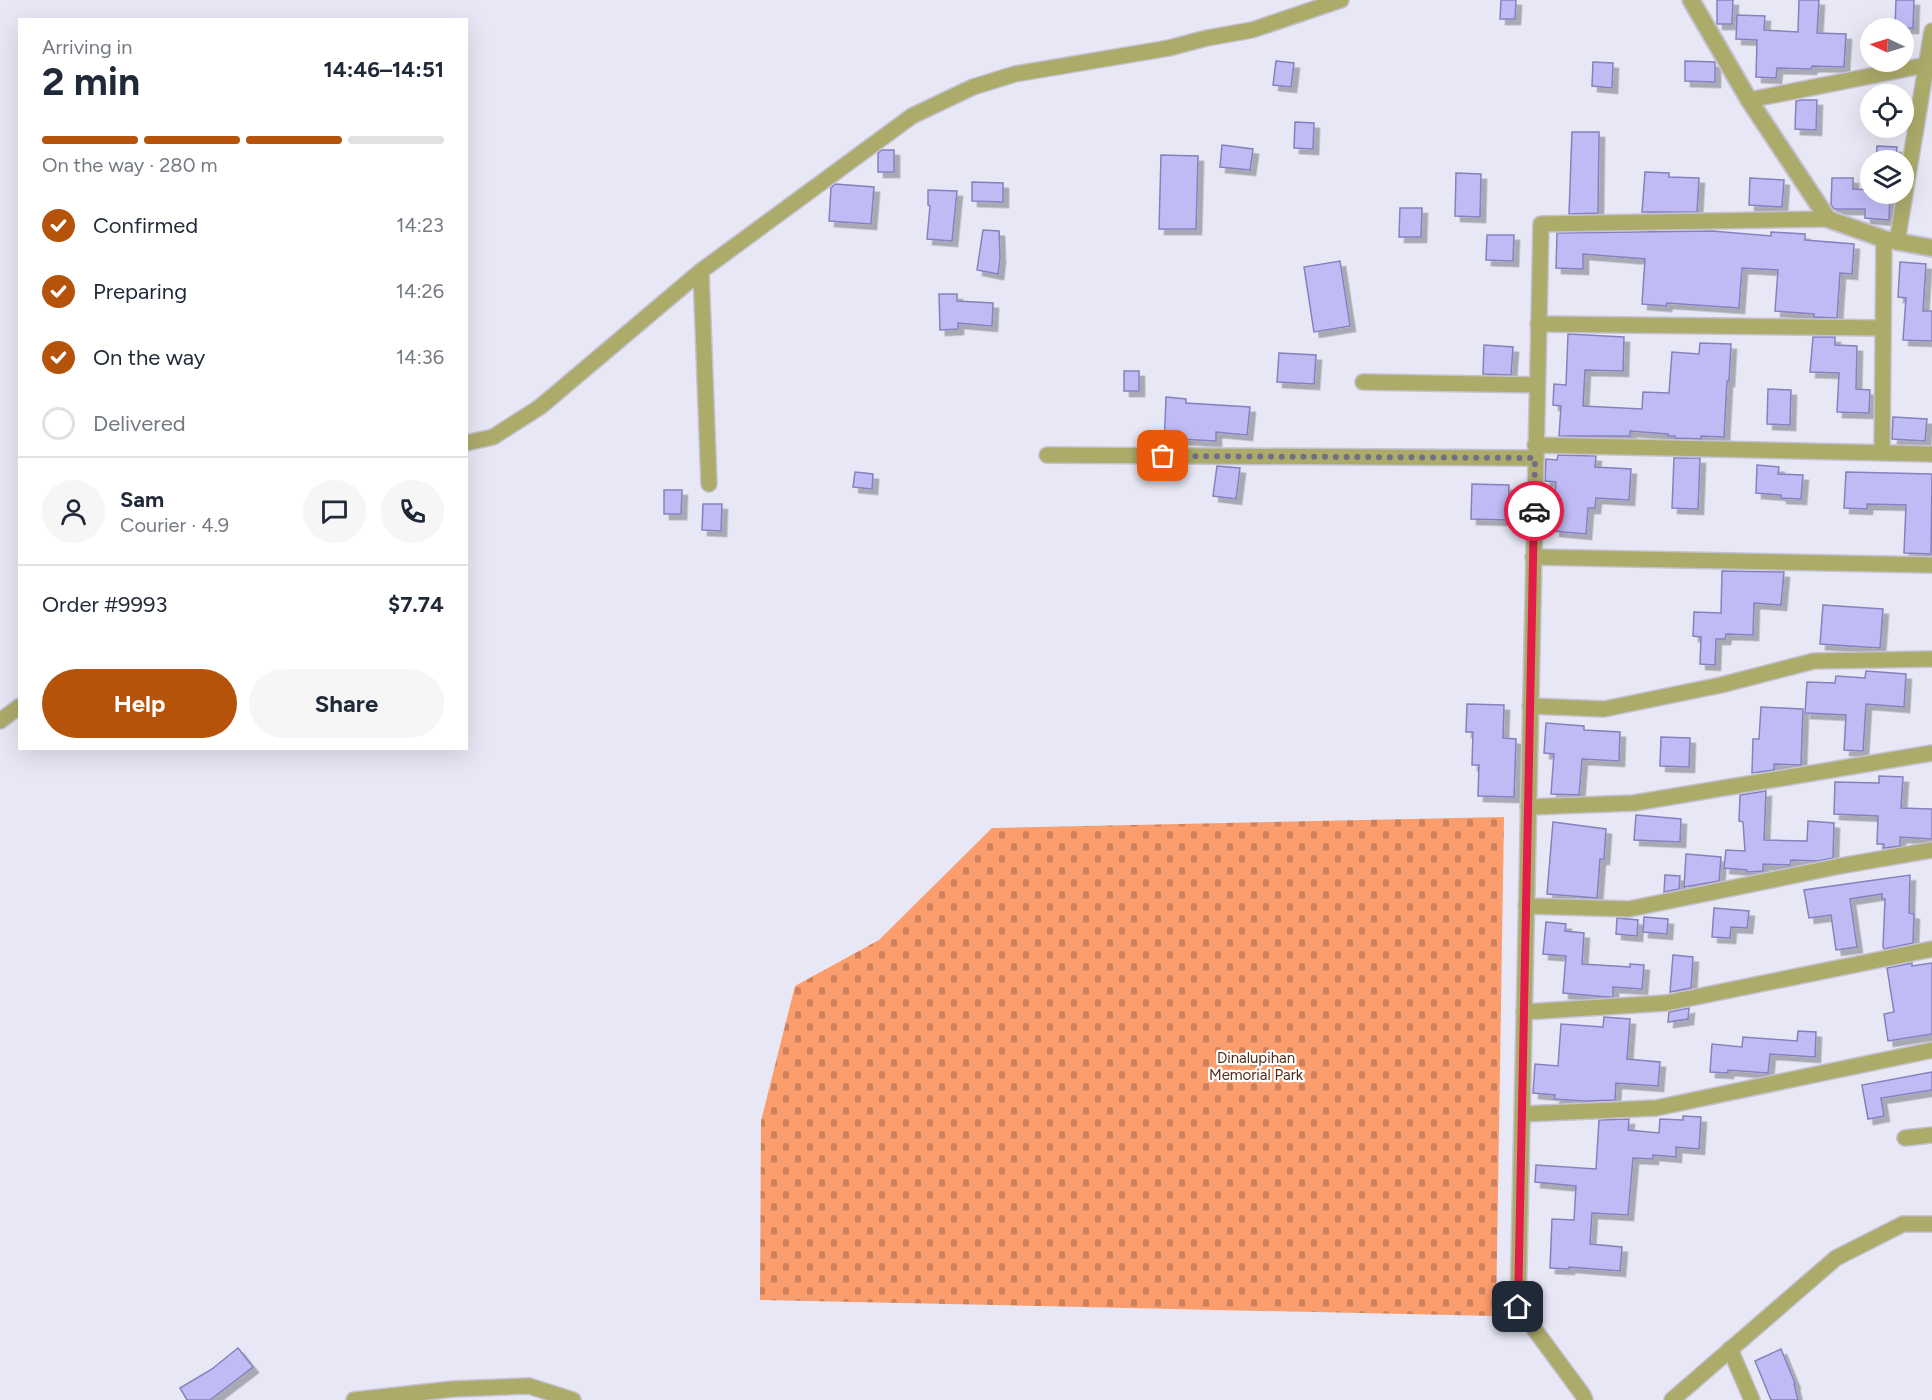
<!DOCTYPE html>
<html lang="en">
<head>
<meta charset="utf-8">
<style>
	body { margin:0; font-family:Figtree,sans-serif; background:#f6f6f7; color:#1f2937; height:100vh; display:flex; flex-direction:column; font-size:22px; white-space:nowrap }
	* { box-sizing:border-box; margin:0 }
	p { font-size:20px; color:#747a83 }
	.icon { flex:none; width:33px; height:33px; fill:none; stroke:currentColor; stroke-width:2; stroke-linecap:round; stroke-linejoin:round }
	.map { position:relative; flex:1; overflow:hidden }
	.side { position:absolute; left:18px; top:18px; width:450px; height:732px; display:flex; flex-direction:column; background:#fff; border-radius:0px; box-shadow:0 6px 24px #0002 }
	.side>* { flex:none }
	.needle { width:39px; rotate:274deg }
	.fabs { position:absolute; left:1860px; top:18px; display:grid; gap:12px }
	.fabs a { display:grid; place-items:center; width:54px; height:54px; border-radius:50%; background:#fff; box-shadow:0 6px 24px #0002; font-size:30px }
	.pin { position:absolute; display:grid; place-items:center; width:51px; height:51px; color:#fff; margin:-26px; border-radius:12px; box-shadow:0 3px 9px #0006 }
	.courier { position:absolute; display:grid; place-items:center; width:60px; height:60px; margin:-30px; border:4px solid #e11d48; border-radius:50%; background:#fff; color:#222; box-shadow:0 2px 8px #0007 }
	.head em { font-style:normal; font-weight:700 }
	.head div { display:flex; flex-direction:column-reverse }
	.head { display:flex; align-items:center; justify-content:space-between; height:102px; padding:0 24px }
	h1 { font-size:39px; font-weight:700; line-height:45px }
	.bar { display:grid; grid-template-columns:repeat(4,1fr); gap:9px 6px; align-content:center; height:72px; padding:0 24px }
	.bar i { height:8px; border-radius:4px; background:#e0e1e3 }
	.bar .selected { background:#b45309 }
	.bar p { grid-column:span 4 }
	.line { display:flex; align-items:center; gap:15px; padding:0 24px; border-top:2px solid #e0e1e3 }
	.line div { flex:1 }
	.round { display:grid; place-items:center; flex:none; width:63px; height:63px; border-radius:32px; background:#f6f6f7 }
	ol { padding:0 24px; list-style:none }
	li { display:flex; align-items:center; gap:18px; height:66px }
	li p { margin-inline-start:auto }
	li .icon { padding:6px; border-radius:50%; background:#b45309; color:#fff; stroke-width:4 }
	li:last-child { color:#747a83 }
	li i { width:33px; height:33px; border:3px solid #e0e1e3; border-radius:50% }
	.primary-button { display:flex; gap:12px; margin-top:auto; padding:12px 24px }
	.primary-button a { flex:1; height:69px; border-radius:36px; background:#b45309; color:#fff; font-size:24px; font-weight:700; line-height:69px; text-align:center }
	.primary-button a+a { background:#f6f6f7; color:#1f2937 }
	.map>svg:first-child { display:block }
</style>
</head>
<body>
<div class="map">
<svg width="1932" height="1400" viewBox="0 0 1932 1400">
	<defs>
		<pattern id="cemetery-stones" width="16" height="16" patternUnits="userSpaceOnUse" patternTransform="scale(1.5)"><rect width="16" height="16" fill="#fb9d6d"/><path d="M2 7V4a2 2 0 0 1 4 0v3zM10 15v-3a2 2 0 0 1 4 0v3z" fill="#cc805c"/></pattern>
		<filter id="shadow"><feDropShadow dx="5.5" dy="5.5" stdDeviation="0" flood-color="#0004"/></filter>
	</defs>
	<rect width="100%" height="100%" fill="#e7e7f5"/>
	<path fill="url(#cemetery-stones)" d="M1504,817L1496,1316L760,1300L761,1121L795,986L879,940L992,828Z"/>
	<g fill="#bfbcf5" stroke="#8681be" stroke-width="1.5" filter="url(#shadow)">
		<path d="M1501,0H1516L1515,19H1500Z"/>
		<path d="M1717,0H1733L1732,24H1717Z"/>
		<path d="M1799,0H1819L1817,33L1846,34L1844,67L1812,66L1811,69L1777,68L1776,78L1756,77L1757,40L1736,39L1737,15L1765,16L1764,30L1798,32Z"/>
		<path d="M1896,0H1914L1913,28H1895Z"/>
		<path d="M1276,61L1294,63L1291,87L1273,85Z"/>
		<path d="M1685,61L1715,62V82L1685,81Z"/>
		<path d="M1593,62L1613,63L1612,88L1592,86Z"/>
		<path d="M1801,100H1817L1816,130L1795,129L1796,101Z"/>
		<path d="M1295,122L1314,123L1313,149L1294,148Z"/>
		<path d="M1572,132H1599L1598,213L1569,214Z"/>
		<path d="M1222,145L1253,149L1250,170L1220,167Z"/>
		<path d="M1877,146L1897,147L1896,160H1876Z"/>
		<path d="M882,150H894V172H878V153Z"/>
		<path d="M1161,155L1198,156L1196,229H1159Z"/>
		<path d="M1645,172L1669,173V177L1699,178L1697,212H1642Z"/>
		<path d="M1456,173L1481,174L1480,217L1455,216Z"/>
		<path d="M1750,178L1784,180L1782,207L1749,205Z"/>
		<path d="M1832,178H1853V189L1870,190V194H1890L1889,220L1865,218V209H1834L1831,205Z"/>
		<path d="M972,182L1003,183V202L972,201Z"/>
		<path d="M835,184L874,187L871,224L829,221L831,188Z"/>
		<path d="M928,190L957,191L952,241L927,239L930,206L928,205Z"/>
		<path d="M1400,208H1422L1421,237H1399Z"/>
		<path d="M983,230L999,231L1000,258L998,274L977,270Z"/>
		<path d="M1712,231L1771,236V232L1805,234V240L1854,244L1852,274L1840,273L1837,318L1814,317V314L1775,311L1778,270L1742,268L1739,308L1667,303L1666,306L1642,304L1645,259L1583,254V269L1556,268L1557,233Z"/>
		<path d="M1487,235H1514L1513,261L1486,260Z"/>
		<path d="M1340,261L1350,326L1314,332L1304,267Z"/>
		<path d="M1900,262L1926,264L1923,311H1932V341L1903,340L1906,298L1898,297Z"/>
		<path d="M939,294H957V301L993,303L992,326L958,323V329L940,330Z"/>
		<path d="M1568,334L1624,337L1623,371L1585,370L1583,406L1642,409L1643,392L1669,393L1672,352L1699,354L1700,343L1731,344L1729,381H1727L1724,437L1701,436V439L1675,438V436H1668V434L1630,431V436H1559L1561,406L1553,405L1554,384L1566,385Z"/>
		<path d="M1813,337H1835V345L1857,346L1856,389L1870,390L1869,413L1837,412L1839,373L1810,372Z"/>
		<path d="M1484,345L1513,347L1511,375L1483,374Z"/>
		<path d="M1279,353L1316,355L1314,384L1277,382Z"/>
		<rect x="1124" y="371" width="15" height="20"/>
		<path d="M1768,389L1791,390L1790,425L1767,424Z"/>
		<path d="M1166,397L1186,399V403L1250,407L1247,435L1216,432V441L1179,439V446H1164Z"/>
		<path d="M1893,417L1927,419L1925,441L1892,439Z"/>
		<path d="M1558,455L1596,456L1595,467L1631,469L1629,500L1596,498L1595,508H1588L1586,534L1554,531L1557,503H1554L1556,482L1545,481L1546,459L1557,460Z"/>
		<path d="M1674,458H1700L1698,509L1672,508Z"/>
		<path d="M1757,465L1779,467L1778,474L1803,475L1801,499L1781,498V495L1756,493Z"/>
		<path d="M1217,466L1240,468L1236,499L1213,496Z"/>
		<path d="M855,472L873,474L872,489L853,487Z"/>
		<path d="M1846,472L1932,474L1931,554L1904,553L1906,505L1867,504V509L1844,508Z"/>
		<path d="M1472,484L1509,485L1508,520L1471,519Z"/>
		<path d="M664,490H682L681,514H664Z"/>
		<path d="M703,504H722L721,531L702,530Z"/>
		<path d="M1722,571L1784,572L1781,605L1754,603L1753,635L1726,634L1725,639H1716L1715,665L1700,664L1701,637L1693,636L1694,612L1721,613Z"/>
		<path d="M1823,605L1883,609L1880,648L1820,644Z"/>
		<path d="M1866,671L1906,674L1904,707L1866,704L1863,751L1844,750L1846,715L1805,713L1807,682L1835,683L1836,676L1865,678Z"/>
		<path d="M1467,704L1504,705L1503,738L1516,739L1514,797L1478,796L1479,765H1472L1473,732H1466Z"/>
		<path d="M1761,707L1803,709L1801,765L1774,764V770L1752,773L1753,739H1759Z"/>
		<path d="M1546,723L1584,726V730L1620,732L1619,761L1582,759L1579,795L1551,794L1554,754L1544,753Z"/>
		<path d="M1661,737L1690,738L1689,767L1660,766Z"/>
		<path d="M1879,776L1903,777L1901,808L1932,809V839L1900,837V846L1884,848V844H1877L1878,816L1834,814L1835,782L1879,783Z"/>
		<path d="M1766,791L1764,840L1807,841L1808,821L1834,823L1833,858L1818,861L1791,860L1790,865L1763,864V871L1747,872V870L1724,868L1726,850L1745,851L1743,822L1739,821L1740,795Z"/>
		<path d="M1636,815L1681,819L1680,842L1634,840Z"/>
		<path d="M1553,822L1606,829L1604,859H1600L1597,898L1547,894Z"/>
		<path d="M1686,854L1721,857L1719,881L1684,887Z"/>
		<path d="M1665,875L1680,876L1679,889L1664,892Z"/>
		<path d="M1910,875L1909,913L1914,914L1913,943L1884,949L1883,947L1885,899H1882V894L1850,899L1857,947L1836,950L1831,915L1809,918L1804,890Z"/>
		<path d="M1714,908L1749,911L1747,928L1731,927L1730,938L1712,937Z"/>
		<path d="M1644,917L1668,919L1667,934L1643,932Z"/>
		<path d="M1617,918L1638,920L1637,936L1616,934Z"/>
		<path d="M1546,922L1566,924L1565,931L1584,933L1582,964L1630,967V964L1644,965L1642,989L1613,987V997H1607L1563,993L1566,956L1543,954Z"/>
		<path d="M1673,955L1693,957L1691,988L1670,992Z"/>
		<path d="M1912,963V966L1932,963V1034L1888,1041L1884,1014L1894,1012L1887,968Z"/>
		<path d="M1689,1008L1688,1019L1668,1022L1669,1012Z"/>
		<path d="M1604,1017L1630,1019L1627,1059L1660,1062L1658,1086L1616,1083L1615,1100L1584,1101L1554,1099L1555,1095L1533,1093L1535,1064L1558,1066L1561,1024L1603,1027Z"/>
		<path d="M1798,1031L1816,1032L1815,1057L1770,1054L1768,1073L1728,1070V1073L1710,1072L1712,1044L1742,1047L1743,1037L1797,1041Z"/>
		<path d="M1932,1072V1090L1881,1098L1884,1116L1868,1119L1862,1085Z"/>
		<path d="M1683,1116L1701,1117L1699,1149L1676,1147V1157L1653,1155V1159L1633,1158L1628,1215L1592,1213L1590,1244L1622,1247L1620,1271L1569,1267V1269L1550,1268L1552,1219L1574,1220L1576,1186L1535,1182L1536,1165L1596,1169L1599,1120L1629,1119L1628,1130L1659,1133L1660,1119L1683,1120Z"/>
		<path d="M238,1348L253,1367L210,1400H187L180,1388L212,1369Z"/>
		<path d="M1781,1349L1795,1383L1794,1384L1798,1400H1771L1755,1361Z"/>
	</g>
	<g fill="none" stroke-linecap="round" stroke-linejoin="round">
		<defs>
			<g id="minor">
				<path d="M1749,100L1926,65"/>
				<path d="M1897,242L1932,31"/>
				<path d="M701,271L709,484"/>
				<path d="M1538,324L1883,328"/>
				<path d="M1363,382L1537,385"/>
				<path d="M466,443L493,437L540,407L701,271L912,116L973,87L1015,74L1169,48L1207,38L1252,30L1341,0"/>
				<path d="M1535,445L1932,454"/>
				<path d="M1882,453L1884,239"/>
				<path d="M1047,455L1535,458"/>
				<path d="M1533,557L1932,565"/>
				<path d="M1530,706L1604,709L1721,685L1814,661L1932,659"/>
				<path d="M0,721L20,706"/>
				<path d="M1528,807L1634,803L1932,753"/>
				<path d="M1526,906L1629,909L1840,866L1932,850"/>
				<path d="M1524,1012L1666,1003L1932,949"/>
				<path d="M1522,1114L1656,1108L1932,1050"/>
				<path d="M1905,1138L1932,1135"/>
				<path d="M1730,1349L1752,1400"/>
				<path d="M354,1400L453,1389L529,1386L573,1400"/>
				<path d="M1585,1400L1583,1395L1518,1307L1541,224L1828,219"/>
				<path d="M1672,1400L1836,1258L1903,1224H1932"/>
			</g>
			<path id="tertiary" d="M1691,0L1749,100L1828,219L1884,239L1932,248"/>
		</defs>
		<use href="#minor" stroke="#c3c2d3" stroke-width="18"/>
		<use href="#tertiary" stroke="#c3c2d3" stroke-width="20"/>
		<use href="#minor" stroke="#adab6a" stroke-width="15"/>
		<use href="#tertiary" stroke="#adab6a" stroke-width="16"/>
	</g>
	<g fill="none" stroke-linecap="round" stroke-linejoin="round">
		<path stroke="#716f85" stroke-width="6" stroke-dasharray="0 10.8" d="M1163,456L1535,458L1534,511"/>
		<path stroke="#e11d48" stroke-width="8" d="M1518,1307L1534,511"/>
	</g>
	<g text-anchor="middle" stroke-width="4.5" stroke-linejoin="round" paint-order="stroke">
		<g font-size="15" fill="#532c18" stroke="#fff">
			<text x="1256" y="1063">Dinalupihan<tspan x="1256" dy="17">Memorial Park</tspan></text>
		</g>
	</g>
</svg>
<div class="fabs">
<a><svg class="needle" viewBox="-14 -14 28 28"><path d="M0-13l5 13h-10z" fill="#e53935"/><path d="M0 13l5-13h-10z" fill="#747a83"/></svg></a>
<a><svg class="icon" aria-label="locate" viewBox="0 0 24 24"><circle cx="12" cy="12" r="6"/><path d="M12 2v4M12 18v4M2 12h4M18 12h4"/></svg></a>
<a><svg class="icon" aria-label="layers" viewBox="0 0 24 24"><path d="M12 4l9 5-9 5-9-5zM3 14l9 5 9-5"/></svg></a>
</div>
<div class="pin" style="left:1163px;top:456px;background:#ea580c"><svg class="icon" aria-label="bag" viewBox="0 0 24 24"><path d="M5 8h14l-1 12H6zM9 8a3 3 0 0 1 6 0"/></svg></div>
<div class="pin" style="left:1518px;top:1307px;background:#1f2937"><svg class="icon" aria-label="home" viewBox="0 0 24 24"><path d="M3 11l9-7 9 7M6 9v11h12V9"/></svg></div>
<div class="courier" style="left:1534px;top:511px"><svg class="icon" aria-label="car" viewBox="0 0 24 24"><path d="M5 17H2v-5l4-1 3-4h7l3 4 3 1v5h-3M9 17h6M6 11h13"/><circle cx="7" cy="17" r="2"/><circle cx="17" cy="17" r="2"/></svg></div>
<section class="side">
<div class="head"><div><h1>2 min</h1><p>Arriving in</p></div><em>14:46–14:51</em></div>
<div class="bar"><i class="selected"></i><i class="selected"></i><i class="selected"></i><i></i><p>On the way · 280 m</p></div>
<ol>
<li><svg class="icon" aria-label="check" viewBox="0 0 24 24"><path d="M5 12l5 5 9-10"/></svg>Confirmed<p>14:23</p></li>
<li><svg class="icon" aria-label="check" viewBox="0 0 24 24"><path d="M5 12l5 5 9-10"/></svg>Preparing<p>14:26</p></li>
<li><svg class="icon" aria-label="check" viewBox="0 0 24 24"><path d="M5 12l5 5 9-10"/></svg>On the way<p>14:36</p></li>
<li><i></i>Delivered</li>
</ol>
<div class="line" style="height:108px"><a class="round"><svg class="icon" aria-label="person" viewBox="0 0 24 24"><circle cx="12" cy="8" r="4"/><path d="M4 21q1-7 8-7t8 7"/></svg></a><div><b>Sam</b><p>Courier · 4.9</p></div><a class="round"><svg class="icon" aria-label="chat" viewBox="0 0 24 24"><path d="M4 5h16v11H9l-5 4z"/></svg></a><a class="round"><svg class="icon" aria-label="phone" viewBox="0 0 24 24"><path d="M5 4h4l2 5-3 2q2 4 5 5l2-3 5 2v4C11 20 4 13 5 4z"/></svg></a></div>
<div class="line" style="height:78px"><div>Order #9993</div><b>$7.74</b></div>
<div class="primary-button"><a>Help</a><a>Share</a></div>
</section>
</div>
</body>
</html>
